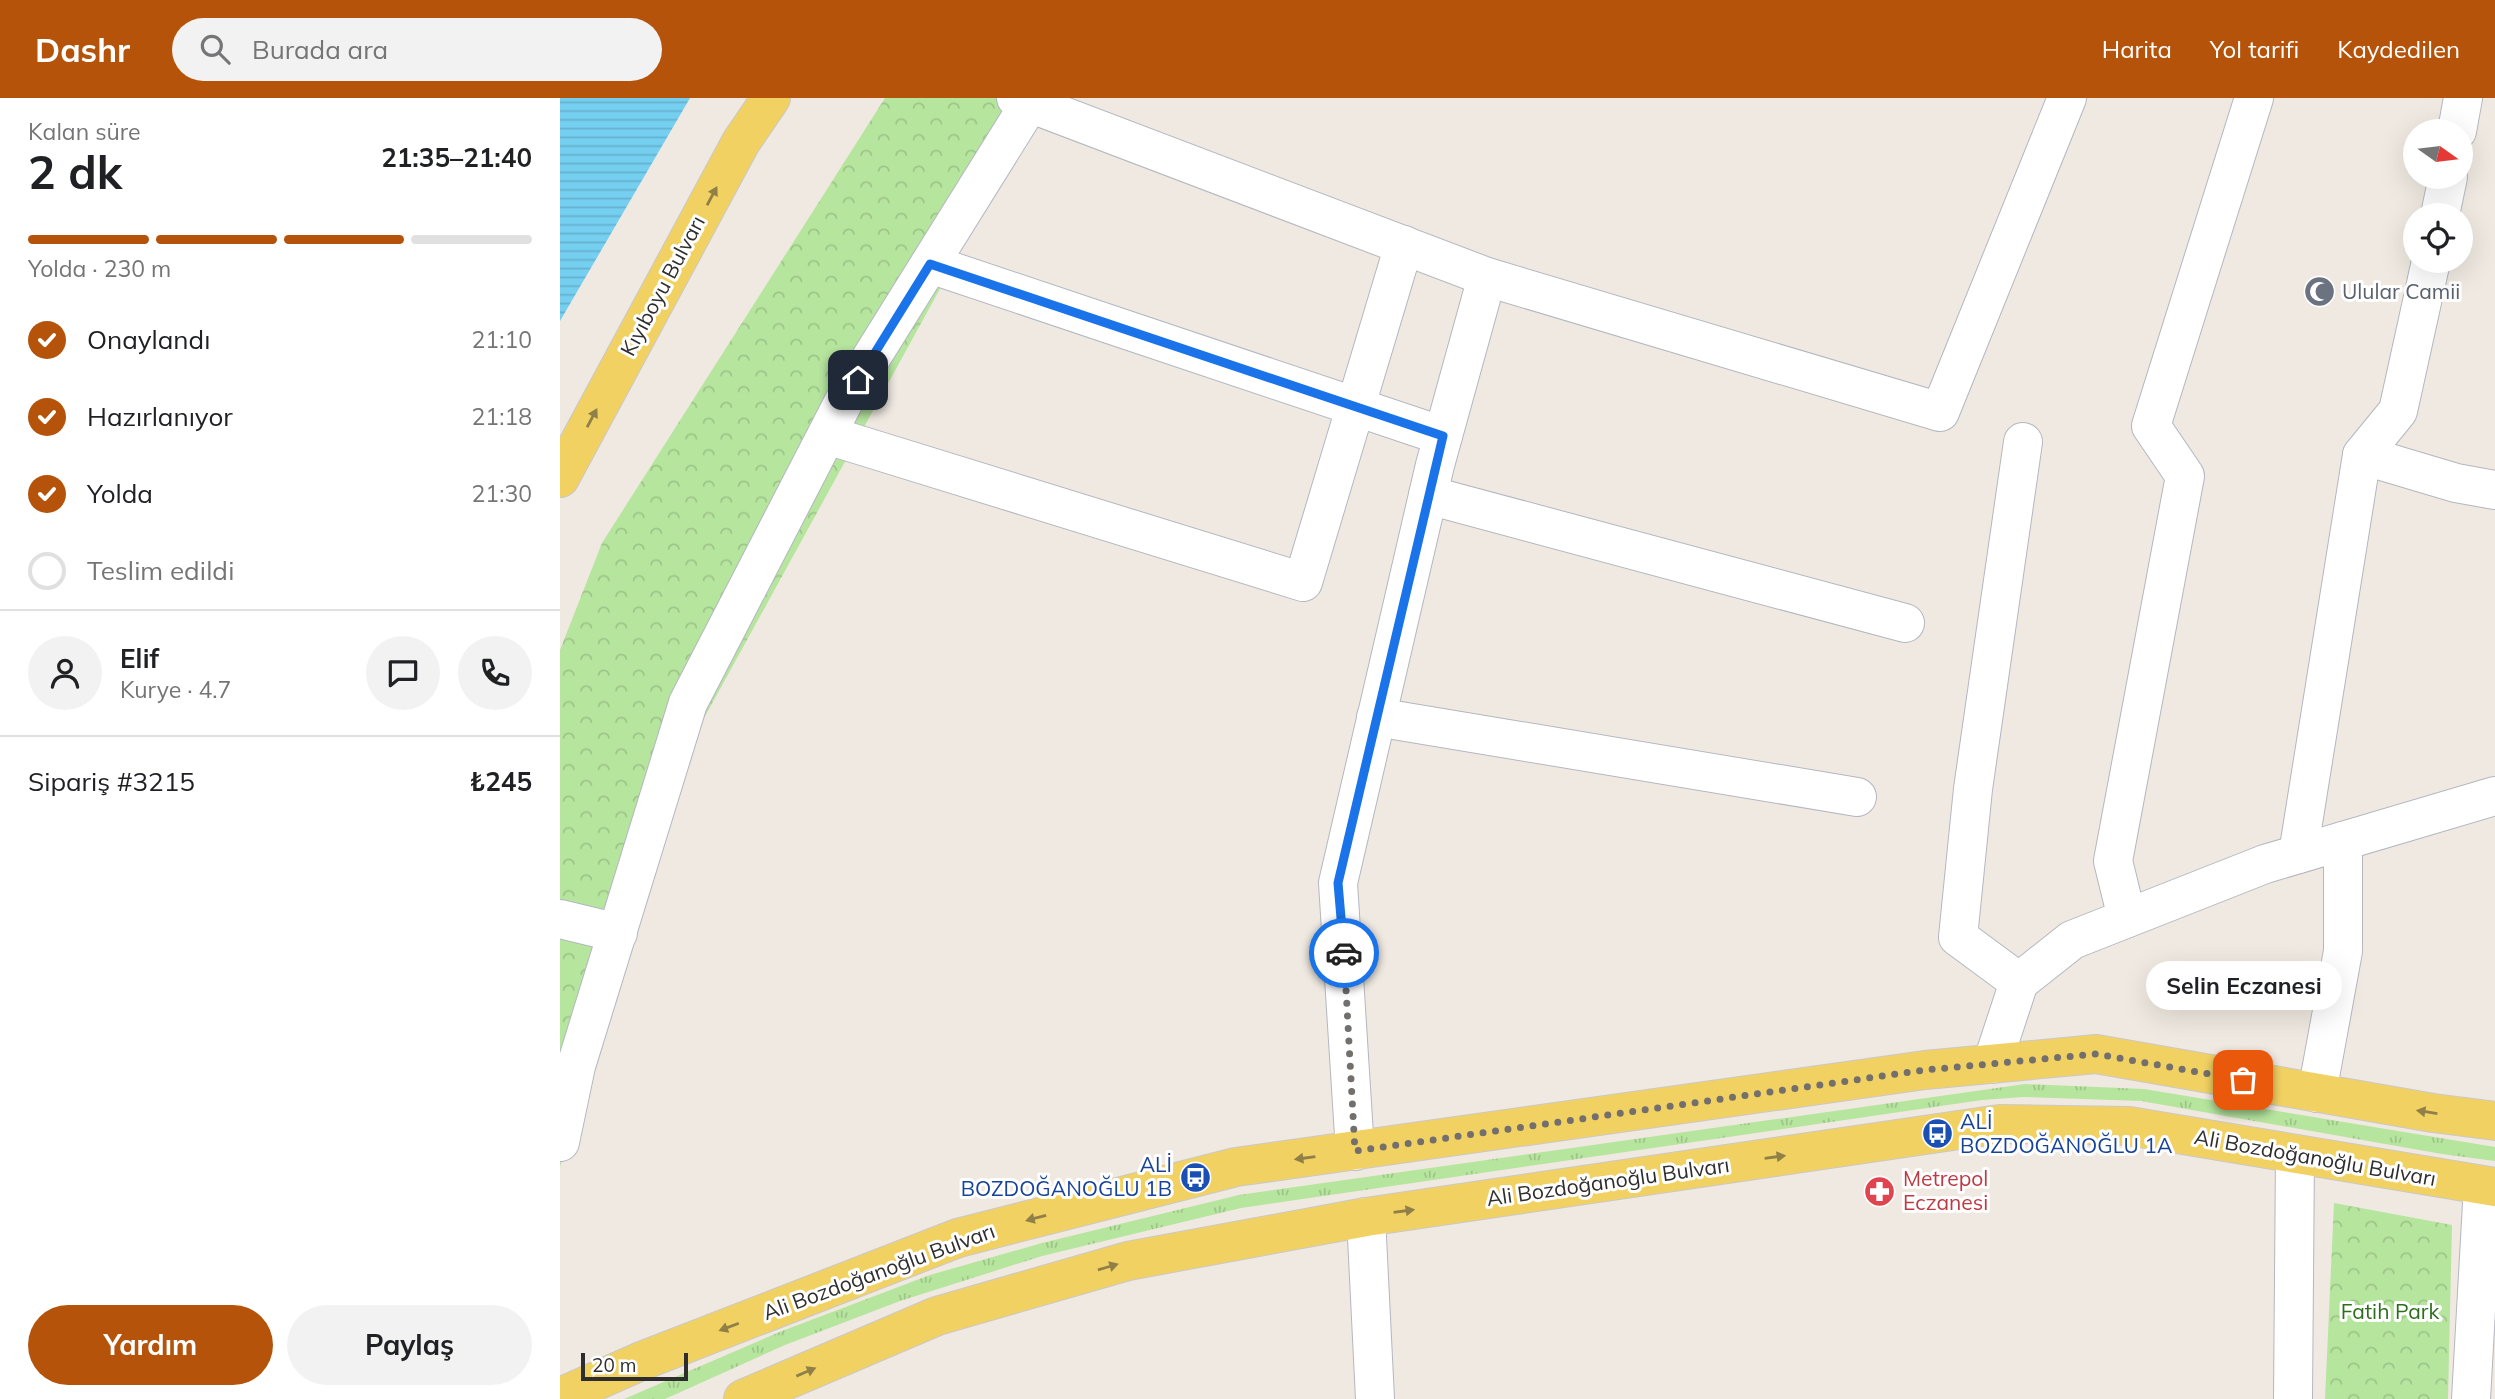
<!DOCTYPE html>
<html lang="tr">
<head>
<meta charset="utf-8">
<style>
	body { margin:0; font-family:Mulish,sans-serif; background:#f2f2f2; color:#202124; height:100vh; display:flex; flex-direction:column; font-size:26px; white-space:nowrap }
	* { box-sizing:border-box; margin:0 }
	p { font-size:23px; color:#757577 }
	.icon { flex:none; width:38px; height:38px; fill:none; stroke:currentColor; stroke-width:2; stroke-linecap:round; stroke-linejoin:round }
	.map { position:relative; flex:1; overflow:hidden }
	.drawer { display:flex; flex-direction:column; background:#fff; width:560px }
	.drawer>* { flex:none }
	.needle { width:46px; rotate:104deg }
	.tools { position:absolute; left:1843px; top:21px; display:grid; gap:14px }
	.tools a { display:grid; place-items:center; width:70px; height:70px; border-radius:50%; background:#fff; box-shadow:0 7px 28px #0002; font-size:35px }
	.scale { position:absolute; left:21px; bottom:18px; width:107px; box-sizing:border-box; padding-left:7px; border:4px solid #2e2e2e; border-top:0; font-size:19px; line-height:24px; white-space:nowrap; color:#2e2e2e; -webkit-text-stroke:5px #fff; paint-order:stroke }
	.pin { position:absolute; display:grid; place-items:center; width:60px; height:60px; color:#fff; margin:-30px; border-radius:14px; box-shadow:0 4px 10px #0006 }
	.courier { position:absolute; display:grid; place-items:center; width:70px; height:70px; margin:-35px; border:5px solid #1a73e8; border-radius:50%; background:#fff; color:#222; box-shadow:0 2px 9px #0007 }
	.bubble { position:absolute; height:49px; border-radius:24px; background:#fff; box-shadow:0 7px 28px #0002; font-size:23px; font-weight:700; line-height:49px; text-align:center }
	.head em { font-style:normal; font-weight:700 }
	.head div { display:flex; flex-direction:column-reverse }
	.head { display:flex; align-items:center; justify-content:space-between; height:119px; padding:0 28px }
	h1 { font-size:46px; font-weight:700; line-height:52px }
	.bar { display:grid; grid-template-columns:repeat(4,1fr); gap:10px 7px; align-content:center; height:84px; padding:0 28px }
	.bar i { height:9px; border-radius:5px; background:#e0e0e0 }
	.bar .selected { background:#b45309 }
	.bar p { grid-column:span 4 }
	.line { display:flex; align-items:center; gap:18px; padding:0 28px; border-top:2px solid #e0e0e0 }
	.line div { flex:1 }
	.round { display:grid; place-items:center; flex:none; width:74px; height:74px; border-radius:37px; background:#f2f2f2 }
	ol { padding:0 28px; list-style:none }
	li { display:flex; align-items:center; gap:21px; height:77px }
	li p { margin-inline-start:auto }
	li .icon { padding:7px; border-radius:50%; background:#b45309; color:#fff; stroke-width:4 }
	li:last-child { color:#757577 }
	li i { width:38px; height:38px; border:4px solid #e0e0e0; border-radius:50% }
	.primary-button { display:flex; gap:14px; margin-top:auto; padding:14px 28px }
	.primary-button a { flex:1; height:80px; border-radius:42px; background:#b45309; color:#fff; font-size:28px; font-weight:700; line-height:80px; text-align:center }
	.primary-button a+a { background:#f2f2f2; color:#202124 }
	header { display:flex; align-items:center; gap:42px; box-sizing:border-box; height:98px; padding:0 35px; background:#b45309; color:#fff }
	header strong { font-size:33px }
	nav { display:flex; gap:38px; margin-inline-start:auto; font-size:24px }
	.search { width:490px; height:63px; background:#f2f2f2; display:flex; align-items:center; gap:18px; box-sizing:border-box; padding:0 24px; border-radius:38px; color:#757577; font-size:26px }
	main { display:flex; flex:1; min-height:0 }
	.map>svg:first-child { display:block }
</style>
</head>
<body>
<header>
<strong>Dashr</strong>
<div class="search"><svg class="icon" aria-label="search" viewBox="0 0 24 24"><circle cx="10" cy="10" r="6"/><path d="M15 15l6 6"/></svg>Burada ara</div>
<nav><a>Harita</a><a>Yol tarifi</a><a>Kaydedilen</a></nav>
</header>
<main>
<section class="drawer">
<div class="head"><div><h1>2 dk</h1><p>Kalan süre</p></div><em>21:35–21:40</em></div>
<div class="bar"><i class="selected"></i><i class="selected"></i><i class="selected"></i><i></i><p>Yolda · 230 m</p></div>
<ol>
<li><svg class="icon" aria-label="check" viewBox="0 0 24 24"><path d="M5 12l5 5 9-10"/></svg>Onaylandı<p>21:10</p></li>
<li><svg class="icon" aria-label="check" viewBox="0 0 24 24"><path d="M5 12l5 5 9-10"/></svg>Hazırlanıyor<p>21:18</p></li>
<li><svg class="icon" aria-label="check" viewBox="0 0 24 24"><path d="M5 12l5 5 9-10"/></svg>Yolda<p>21:30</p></li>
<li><i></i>Teslim edildi</li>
</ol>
<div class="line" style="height:126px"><a class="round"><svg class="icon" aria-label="person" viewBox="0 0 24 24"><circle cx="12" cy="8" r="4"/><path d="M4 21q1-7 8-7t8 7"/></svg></a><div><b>Elif</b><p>Kurye · 4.7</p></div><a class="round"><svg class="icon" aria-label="chat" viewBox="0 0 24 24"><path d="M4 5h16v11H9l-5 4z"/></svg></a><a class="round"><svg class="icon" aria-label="phone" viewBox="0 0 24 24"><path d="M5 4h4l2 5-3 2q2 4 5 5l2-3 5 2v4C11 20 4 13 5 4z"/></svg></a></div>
<div class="line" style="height:91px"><div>Sipariş #3215</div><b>₺245</b></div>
<div class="primary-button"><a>Yardım</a><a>Paylaş</a></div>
</section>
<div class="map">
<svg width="1935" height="1301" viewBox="0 0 1935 1301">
	<defs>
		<pattern id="grass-tufts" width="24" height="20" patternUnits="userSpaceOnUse" patternTransform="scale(1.75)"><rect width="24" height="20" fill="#b6e59e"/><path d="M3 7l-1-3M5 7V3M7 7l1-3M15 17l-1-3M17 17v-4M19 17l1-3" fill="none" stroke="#9dc588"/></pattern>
		<pattern id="park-crowns" width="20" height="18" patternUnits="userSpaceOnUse" patternTransform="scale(1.75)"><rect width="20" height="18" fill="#b6e59e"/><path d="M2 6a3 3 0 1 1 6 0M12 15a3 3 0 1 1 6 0" fill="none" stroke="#9dc588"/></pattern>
		<pattern id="water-rules" width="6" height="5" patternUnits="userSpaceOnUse" patternTransform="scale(1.75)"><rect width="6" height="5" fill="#75cff0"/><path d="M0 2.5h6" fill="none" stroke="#66b2ce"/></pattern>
	</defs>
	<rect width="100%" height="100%" fill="#efe9e1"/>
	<path fill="url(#grass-tufts)" d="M1465,986L1584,991L1935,1049V1063L1882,1056L1581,1003L1463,999L1422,1002L681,1110L482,1158L340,1203L225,1247L105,1301H64L222,1233L370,1177L482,1145L679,1097Z"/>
	<g fill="url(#park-crowns)">
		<path d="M325,0H488L464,38L93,713L0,1069V552L42,445Z"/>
		<path d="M1774,1105L1892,1127L1888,1301H1765Z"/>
	</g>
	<path fill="url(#water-rules)" d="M0,0H130L0,223Z"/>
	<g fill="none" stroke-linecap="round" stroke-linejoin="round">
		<defs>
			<g id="street">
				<path d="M456,0L927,179L1380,314L1507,0"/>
				<path d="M1897,33L1903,0"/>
				<path d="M1880,117L1888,79"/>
				<path d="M370,166L883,338"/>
				<path d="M267,337L743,484L844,147"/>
				<path d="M1802,357L1896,385L1935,392"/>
				<path d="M868,397L1345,525"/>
				<path d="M816,619L1297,699"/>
				<path d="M1738,756L1802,357L1838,313L1871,163"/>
				<path d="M1567,820L1553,763L1625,378L1591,328L1694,0"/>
				<path d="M0,821L58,835"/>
				<path d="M1459,884L1398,839L1413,691L1463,344"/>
				<path d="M1432,966L1459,884L1512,842L1705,766L1935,698"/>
				<path d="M1757,995L1783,853V743"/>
				<path d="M0,1044L16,968L128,605L283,305L473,0"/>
				<path d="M795,1053L778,785L875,367L927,179"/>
				<path d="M1733,1301L1735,1056"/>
				<path d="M1911,1301L1923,1088"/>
			</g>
			<path id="secondary" d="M806,1119L815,1301"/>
			<g id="primary">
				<path d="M0,380L181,44L211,0"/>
				<path d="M0,1299L79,1264L398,1140L676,1069L1365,972L1536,956L1873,1015L1935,1023"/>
				<path d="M183,1301L377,1218L568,1163L806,1119L1440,1026L1569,1028L1935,1089"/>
			</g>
		</defs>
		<use href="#street" stroke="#b4b7c1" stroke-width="40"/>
		<use href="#secondary" stroke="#b4b7c1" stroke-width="40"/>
		<use href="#primary" stroke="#c9c9c9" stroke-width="40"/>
		<use href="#street" stroke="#fff" stroke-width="38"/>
		<use href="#secondary" stroke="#fff" stroke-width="38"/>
		<use href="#primary" stroke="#f2d163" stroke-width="38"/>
	</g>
	<defs><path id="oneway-solid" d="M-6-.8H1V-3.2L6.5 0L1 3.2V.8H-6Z" transform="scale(1.75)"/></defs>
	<g fill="#908048">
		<use href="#oneway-solid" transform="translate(152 98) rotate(-62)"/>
		<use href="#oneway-solid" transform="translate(32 320) rotate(-62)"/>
		<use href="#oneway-solid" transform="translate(1867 1014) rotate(-171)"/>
		<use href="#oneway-solid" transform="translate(1215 1059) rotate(-8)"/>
		<use href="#oneway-solid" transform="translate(745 1060) rotate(172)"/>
		<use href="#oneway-solid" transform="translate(844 1113) rotate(-8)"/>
		<use href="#oneway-solid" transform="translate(476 1120) rotate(165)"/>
		<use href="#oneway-solid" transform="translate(548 1169) rotate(-16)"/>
		<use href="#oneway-solid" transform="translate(169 1229) rotate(159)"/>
		<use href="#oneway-solid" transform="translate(246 1274) rotate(-23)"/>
	</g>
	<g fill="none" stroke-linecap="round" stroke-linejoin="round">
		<path stroke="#726f6d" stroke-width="7" stroke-dasharray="0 12.6" d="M784,855L795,1053L1365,972L1536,956L1683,982"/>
		<path stroke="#1a73e8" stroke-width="9" d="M298,282L370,166L883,338L778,785L784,855"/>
	</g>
	<defs>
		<symbol id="mosque-disc" viewBox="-11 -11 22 22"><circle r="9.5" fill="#6b7280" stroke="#fff"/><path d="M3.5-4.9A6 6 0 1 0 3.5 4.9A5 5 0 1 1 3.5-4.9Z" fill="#fff"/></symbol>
		<symbol id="bus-disc" viewBox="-11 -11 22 22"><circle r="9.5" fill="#1a4fb4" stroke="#fff"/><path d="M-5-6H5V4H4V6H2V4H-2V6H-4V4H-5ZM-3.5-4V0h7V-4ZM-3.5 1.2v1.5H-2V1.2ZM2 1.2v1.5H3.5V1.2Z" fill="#fff"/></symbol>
		<symbol id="pharmacy-disc" viewBox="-11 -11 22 22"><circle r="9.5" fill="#e0444e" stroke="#fff"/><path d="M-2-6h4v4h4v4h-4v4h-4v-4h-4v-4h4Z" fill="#fff"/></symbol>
	</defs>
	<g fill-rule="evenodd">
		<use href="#mosque-disc" x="1742" y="176" width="35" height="35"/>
		<use href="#bus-disc" x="1360" y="1018" width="35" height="35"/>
		<use href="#bus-disc" x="618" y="1062" width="35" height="35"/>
		<use href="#pharmacy-disc" x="1302" y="1076" width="35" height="35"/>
	</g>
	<g text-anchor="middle" stroke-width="6" stroke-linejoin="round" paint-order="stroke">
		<g font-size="21" fill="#2e2e2e" stroke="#fff">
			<text transform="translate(103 188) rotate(-62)" y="7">Kıyıboyu Bulvarı</text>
			<text transform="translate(1755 1060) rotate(10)" y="7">Ali Bozdoğanoğlu Bulvarı</text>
			<text transform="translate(1048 1084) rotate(-8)" y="7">Ali Bozdoğanoğlu Bulvarı</text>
			<text transform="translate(319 1174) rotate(-20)" y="7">Ali Bozdoğanoğlu Bulvarı</text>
		</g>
		<g font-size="21" fill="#5b616d" stroke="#fff" text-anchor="start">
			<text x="1782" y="201">Ulular Camii</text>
		</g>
		<g font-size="21" fill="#164399" stroke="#fff" text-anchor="start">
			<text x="1400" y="1031">ALİ<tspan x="1400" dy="24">BOZDOĞANOĞLU 1A</tspan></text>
			<text x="612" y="1074" text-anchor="end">ALİ<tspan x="612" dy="24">BOZDOĞANOĞLU 1B</tspan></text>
		</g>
		<g font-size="21" fill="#be3a42" stroke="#fff" text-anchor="start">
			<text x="1343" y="1088">Metrepol<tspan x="1343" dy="24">Eczanesi</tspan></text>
		</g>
		<g font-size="21" fill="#2c6e1b" stroke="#fff">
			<text x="1830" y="1221">Fatih Park</text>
		</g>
	</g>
</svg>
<div class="tools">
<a><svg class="needle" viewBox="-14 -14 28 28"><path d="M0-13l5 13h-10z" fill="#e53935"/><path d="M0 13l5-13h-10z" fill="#757577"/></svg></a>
<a><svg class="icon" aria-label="locate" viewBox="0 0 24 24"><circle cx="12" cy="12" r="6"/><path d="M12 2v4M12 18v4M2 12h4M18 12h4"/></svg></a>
</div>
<div class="scale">20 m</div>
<div class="pin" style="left:1683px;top:982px;background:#ea580c"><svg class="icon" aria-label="bag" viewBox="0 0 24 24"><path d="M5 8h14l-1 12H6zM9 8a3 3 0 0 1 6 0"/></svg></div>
<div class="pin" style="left:298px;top:282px;background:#1f2937"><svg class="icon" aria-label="home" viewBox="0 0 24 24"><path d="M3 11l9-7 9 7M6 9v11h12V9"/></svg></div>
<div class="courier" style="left:784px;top:855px"><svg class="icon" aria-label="car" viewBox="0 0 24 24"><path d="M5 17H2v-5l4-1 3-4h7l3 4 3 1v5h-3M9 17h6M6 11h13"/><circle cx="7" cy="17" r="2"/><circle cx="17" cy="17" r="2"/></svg></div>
<div class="bubble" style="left:1586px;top:863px;width:196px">Selin Eczanesi</div>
</div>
</main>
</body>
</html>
